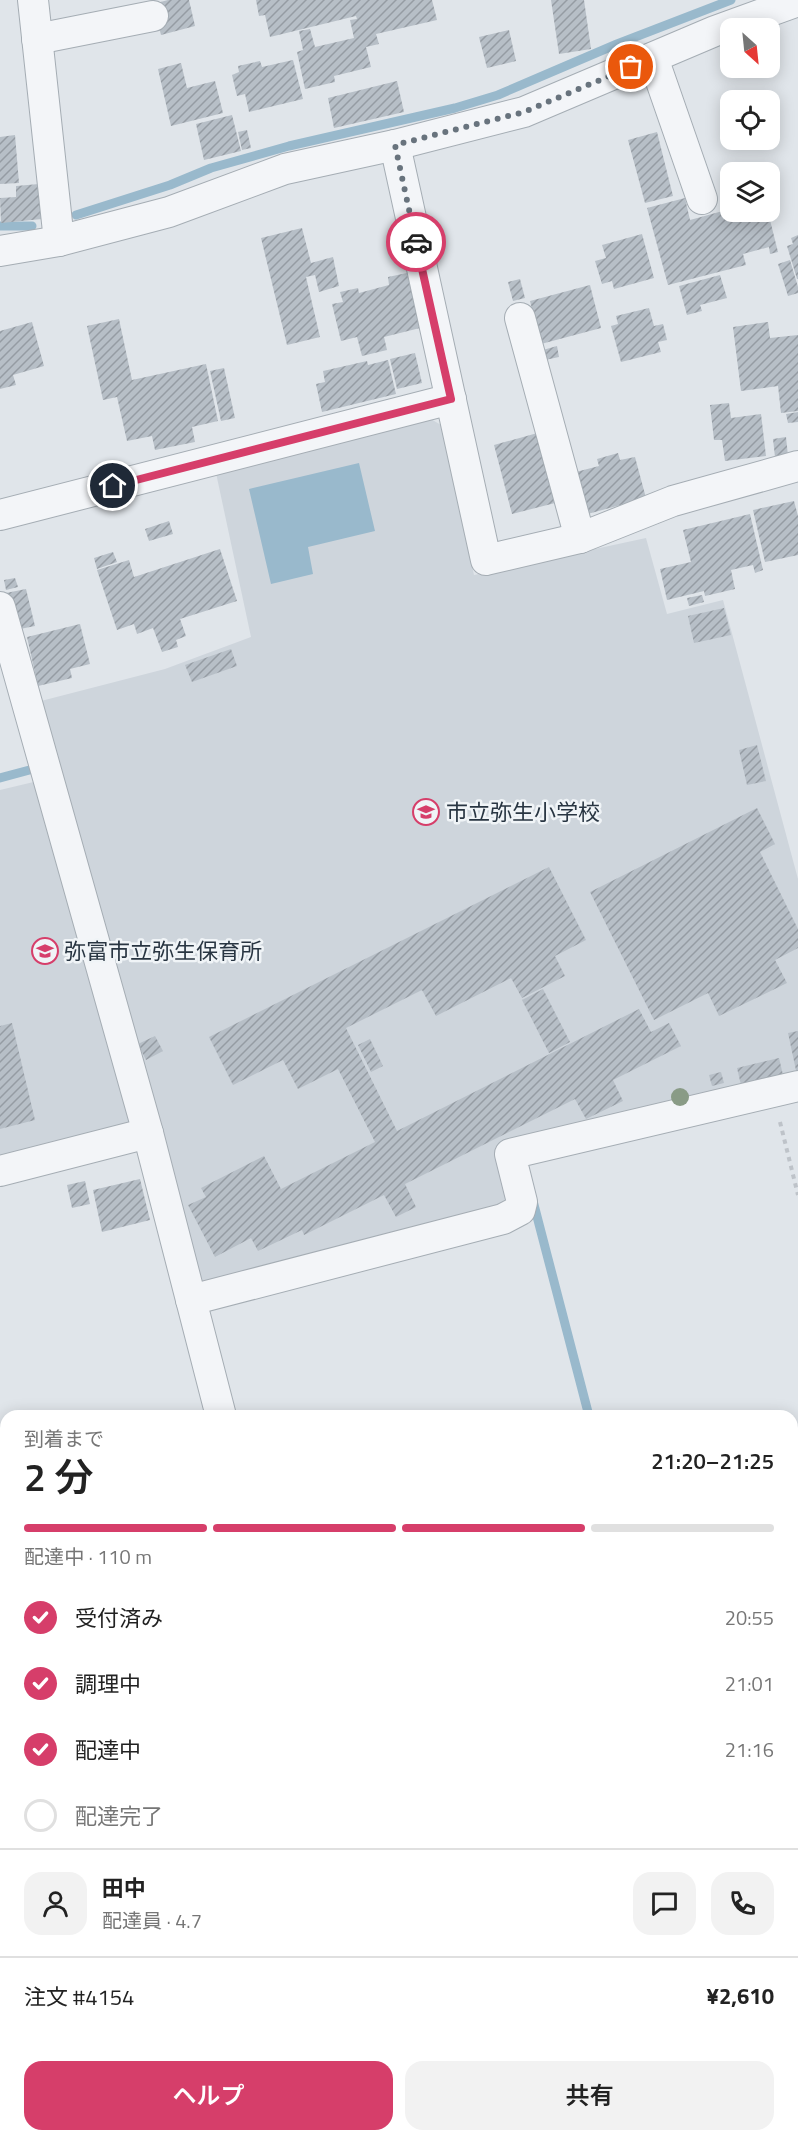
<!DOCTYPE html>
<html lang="ja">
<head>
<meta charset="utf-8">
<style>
	body { margin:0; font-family:"Titillium Web","Noto Sans JP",sans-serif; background:#f2f2f2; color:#222; height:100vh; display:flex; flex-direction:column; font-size:22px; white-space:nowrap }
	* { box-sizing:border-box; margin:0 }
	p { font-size:20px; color:#767676 }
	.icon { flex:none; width:33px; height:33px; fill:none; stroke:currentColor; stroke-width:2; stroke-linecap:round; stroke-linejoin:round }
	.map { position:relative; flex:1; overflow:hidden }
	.details { position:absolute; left:0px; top:1410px; width:798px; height:732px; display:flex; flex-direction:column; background:#fff; border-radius:18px 18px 0 0; box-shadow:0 3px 15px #0003 }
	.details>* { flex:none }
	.needle { width:39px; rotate:153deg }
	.controls { position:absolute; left:720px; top:18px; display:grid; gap:12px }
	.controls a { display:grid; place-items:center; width:60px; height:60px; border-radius:12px; background:#fff; box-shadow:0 3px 15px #0003; font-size:30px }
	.pin { position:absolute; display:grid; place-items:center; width:51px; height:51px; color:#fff; margin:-26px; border:3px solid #fff; border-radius:50%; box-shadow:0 2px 6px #0007 }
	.courier { position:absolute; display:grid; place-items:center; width:60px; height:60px; margin:-30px; border:4px solid #d63e6a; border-radius:50%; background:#fff; color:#222; box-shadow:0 2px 8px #0007 }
	.summary em { font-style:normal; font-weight:600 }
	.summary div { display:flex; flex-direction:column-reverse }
	.summary { display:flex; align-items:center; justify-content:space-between; height:102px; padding:0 24px }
	h1 { font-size:39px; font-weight:600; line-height:45px }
	.bar { display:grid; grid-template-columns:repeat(4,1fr); gap:9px 6px; align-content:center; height:72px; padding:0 24px }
	.bar i { height:8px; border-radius:4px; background:#e0e0e0 }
	.bar .active { background:#d63e6a }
	.bar p { grid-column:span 4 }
	.line { display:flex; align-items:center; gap:15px; padding:0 24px; border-top:2px solid #e0e0e0 }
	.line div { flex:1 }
	.round { display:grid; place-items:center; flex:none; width:63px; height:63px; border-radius:18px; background:#f2f2f2 }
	ol { padding:0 24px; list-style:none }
	li { display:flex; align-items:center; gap:18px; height:66px }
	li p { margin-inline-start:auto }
	li .icon { padding:6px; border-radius:50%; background:#d63e6a; color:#fff; stroke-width:4 }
	li:last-child { color:#767676 }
	li i { width:33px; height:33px; border:3px solid #e0e0e0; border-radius:50% }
	.action { display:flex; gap:12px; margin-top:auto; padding:12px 24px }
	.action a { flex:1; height:69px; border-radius:18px; background:#d63e6a; color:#fff; font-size:24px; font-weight:600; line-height:69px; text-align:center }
	.action a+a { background:#f2f2f2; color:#222 }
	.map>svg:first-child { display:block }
</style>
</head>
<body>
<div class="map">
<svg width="798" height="2142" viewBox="0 0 798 2142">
	<defs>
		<pattern id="building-hatch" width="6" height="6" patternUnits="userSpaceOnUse" patternTransform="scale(1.5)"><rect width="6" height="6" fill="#b7bfc7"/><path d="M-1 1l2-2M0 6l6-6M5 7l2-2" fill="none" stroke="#959ca3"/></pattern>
	</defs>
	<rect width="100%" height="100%" fill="#e0e5ea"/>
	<g fill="#ced5dc">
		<path d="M429,418L441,425L474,575L646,538L667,614L723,600L798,879V1079L502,1149L512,1208L196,1284L41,701L165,669L251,637L216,473Z"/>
		<path d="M42,780L131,1123L0,1156V790Z"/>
	</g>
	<path fill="#99b9cc" d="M359,463L375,531L308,547L313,574L271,584L249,489Z"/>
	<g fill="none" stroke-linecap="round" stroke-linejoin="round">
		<g stroke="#99b9cc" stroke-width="9">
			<path d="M76,215L170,185L211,168L289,146L455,108L498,95L617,44L731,0"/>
			<path d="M0,226H32"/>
			<path d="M0,778L37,768"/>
			<path d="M533,1201L589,1416"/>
			<path d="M0,1604L6,1626"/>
			<path d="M141,2136L143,2142"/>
			<path d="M777,2136L779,2142"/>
		</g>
	</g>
	<g fill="url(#building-hatch)">
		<path d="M168,0H189L195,26L161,35L153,4Z"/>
		<path d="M256,0H432L437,20L376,34L379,44L366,47L371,67L334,76L335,82L305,89L297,52L303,50L299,31L310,29L315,47L354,38L350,20L357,19L356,16L270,37L265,15L259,16Z"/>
		<path d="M551,0H584L591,49L559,54Z"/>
		<path d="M509,30L516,61L487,68L479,37Z"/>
		<path d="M293,60L303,99L249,112L245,94L237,96L232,75L239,72L238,66L260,61L262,67Z"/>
		<path d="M181,63L187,88L215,81L223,113L171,126L158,69Z"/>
		<path d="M397,81L404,112L334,128L328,98Z"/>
		<path d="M232,115L241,151L204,160L196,124Z"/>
		<path d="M247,130L251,148L242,150L238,132Z"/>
		<path d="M657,132L673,196L645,203L628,140Z"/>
		<path d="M15,135L19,183L0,184V137Z"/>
		<path d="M39,184L42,219L1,223L0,198L16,197V186Z"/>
		<path d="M685,198L690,220L730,209V212H768L778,252L770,254L769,247L743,254L746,265L668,285L647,208Z"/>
		<path d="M302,228L311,263L333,257L339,286L319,292L315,275L306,277L320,337L287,345L261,238Z"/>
		<path d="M642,234L654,278L614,289L612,281L602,284L595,261L606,258L602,245Z"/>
		<path d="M798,235V279H797L787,246L793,244L791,238Z"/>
		<path d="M790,260L798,287V293L788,296L778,264Z"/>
		<path d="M407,273L420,328L384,337L387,350L362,356L357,337L341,341L332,304L343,302L340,292L358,288L359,293L389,285L388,277Z"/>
		<path d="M720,275L727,298L700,305L702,311L687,315L679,286Z"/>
		<path d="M520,279L525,298L513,301L508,282Z"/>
		<path d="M590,285L601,328L541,344L530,301Z"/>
		<path d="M649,308L654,326L663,324L667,340L658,342L661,352L621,362L611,326L618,324L616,316Z"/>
		<path d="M119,319L132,380L206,364L218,421L192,427L195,442L155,450L152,436L127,441L117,397L103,400L87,326Z"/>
		<path d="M32,322L44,366L13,375L16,385L0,389V331Z"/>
		<path d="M768,322L770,338L798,335V411L781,413L778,386L741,391L733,327Z"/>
		<path d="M557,346L559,357L545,360L543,350Z"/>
		<path d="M415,353L422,383L397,389L390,359Z"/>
		<path d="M388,360L396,394L322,412L316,384L325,382L323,371L367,361L368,365Z"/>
		<path d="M224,368L235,418L221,421L210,371Z"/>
		<path d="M729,403L731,418L761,414L766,456L725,461L722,440H714L710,405Z"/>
		<path d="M798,412V422L788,423L786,414Z"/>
		<path d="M541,432L559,502L512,514L494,445Z"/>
		<path d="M786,437L788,456L775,457L773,439Z"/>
		<path d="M618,453L620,460L635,457L646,498L584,515L572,473L599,466L597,459Z"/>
		<path d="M794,501L798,516V555L765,562L753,510Z"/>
		<path d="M750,514L763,570L755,573L753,565L731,570L735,589L705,596L704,591L667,600L660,569L691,562L683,530Z"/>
		<path d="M169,521L173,534L149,541L145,529Z"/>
		<path d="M220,549L237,601L180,619L186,636L176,640L178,647L162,652L153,628L137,634L134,624L117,630L97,570L129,560L134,577Z"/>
		<path d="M113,552L117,562L97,569L94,558Z"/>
		<path d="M15,578L18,587L6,590L4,580Z"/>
		<path d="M26,589L35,626L15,630L6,593Z"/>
		<path d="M702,595L704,602L689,606L687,598Z"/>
		<path d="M724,608L731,635L694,643L688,616Z"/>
		<path d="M80,624L90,664L70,669L72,678L38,686L27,637Z"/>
		<path d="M231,649L237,666L192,682L185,665Z"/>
		<path d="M757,745L766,781L747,785L739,750Z"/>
		<path d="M757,808L775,844L760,852L798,929V948L775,960L787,983L719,1016L708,993L654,1020L590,892Z"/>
		<path d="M549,867L586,940L555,956L565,976L522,998L511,978L436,1016L422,990L346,1028L397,1131L639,1009L651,1032L669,1023L681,1046L613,1080L623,1101L586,1119L575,1099L405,1184L416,1207L396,1217L384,1195L304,1235L302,1230L258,1251L251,1238L215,1257L188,1205L206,1197L201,1188L264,1156L281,1189L375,1142L338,1069L298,1089L283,1060L233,1085L209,1037Z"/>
		<path d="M543,989L570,1042L549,1053L522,1000Z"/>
		<path d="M12,1023L35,1120L0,1129V1026Z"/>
		<path d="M798,1031V1075H797L788,1033Z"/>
		<path d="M155,1036L163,1051L146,1060L138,1044Z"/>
		<path d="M370,1039L383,1066L371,1072L358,1045Z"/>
		<path d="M779,1058L783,1075L741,1085L737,1068Z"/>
		<path d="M721,1072L724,1083L712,1086L709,1075Z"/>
		<path d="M140,1179L150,1220L102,1232L93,1190Z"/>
		<path d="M85,1181L90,1204L72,1208L67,1185Z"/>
	</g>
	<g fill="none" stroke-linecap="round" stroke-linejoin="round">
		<defs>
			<g id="minor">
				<path d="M33,0L59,241"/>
				<path d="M37,39L153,16"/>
				<path d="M653,58L702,199"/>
				<path d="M395,145L486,560L580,538L673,501L798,466"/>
				<path d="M0,251L59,241L169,212L285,169L395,145L524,112L715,31L798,1"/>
				<path d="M520,318L580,538"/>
				<path d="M0,515L451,399"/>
				<path d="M0,607L148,1133"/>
				<path d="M0,1171L148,1133L221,1416"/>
				<path d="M191,1300L503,1219L520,1210L522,1202L510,1154L798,1086"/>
				<path d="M792,2039L798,2037"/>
				<path d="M395,2142L418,2136"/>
			</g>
		</defs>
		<use href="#minor" stroke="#a5adb4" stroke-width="32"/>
		<path stroke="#bec3c9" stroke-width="4" stroke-dasharray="4.5 4.5" stroke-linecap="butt" d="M780,1122L798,1195"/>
		<use href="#minor" stroke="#f3f5f8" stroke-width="30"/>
	</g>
	<circle fill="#899b86" cx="680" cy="1097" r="9"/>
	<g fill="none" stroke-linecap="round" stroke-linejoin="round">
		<path stroke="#68737d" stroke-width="6" stroke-dasharray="0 10.8" d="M416,242L395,145L524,112L631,67"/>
		<path stroke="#d63e6a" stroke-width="8" d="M113,486L451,399L416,242"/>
	</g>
	<defs>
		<symbol id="school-ring" viewBox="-11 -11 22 22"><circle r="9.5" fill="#f0f4f7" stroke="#d63e6a" stroke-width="1.5"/><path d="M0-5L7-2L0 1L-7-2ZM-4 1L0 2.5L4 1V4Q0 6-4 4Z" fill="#d63e6a"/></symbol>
	</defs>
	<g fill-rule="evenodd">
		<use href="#school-ring" x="411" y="797" width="30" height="30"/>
		<use href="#school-ring" x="30" y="936" width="30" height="30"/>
	</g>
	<g text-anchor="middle" stroke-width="5" stroke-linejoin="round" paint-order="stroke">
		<g font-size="22" fill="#283542" stroke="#f0f4f7" text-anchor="start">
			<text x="446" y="820">市立弥生小学校</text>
			<text x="64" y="959">弥富市立弥生保育所</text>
		</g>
	</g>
</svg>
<div class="controls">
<a><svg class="needle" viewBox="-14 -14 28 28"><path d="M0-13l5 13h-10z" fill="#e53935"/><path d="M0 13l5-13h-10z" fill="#767676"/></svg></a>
<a><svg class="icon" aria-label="locate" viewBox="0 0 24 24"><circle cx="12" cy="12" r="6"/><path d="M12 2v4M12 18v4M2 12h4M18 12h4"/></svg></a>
<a><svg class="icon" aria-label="layers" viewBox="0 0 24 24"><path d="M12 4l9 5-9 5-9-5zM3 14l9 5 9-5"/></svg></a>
</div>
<div class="pin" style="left:631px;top:67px;background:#ea580c"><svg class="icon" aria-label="bag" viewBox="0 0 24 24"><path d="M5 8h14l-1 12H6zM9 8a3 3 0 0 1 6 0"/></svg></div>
<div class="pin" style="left:113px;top:486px;background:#1f2937"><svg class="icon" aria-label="home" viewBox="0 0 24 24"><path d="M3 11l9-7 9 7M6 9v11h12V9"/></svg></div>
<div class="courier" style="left:416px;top:242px"><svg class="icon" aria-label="car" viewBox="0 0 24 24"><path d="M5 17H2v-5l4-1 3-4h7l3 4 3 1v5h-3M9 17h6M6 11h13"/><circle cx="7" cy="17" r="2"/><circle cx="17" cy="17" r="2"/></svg></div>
<section class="details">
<div class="summary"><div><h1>2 分</h1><p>到着まで</p></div><em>21:20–21:25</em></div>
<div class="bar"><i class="active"></i><i class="active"></i><i class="active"></i><i></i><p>配達中 · 110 m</p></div>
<ol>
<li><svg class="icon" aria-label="check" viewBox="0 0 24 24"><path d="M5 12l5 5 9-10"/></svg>受付済み<p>20:55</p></li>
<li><svg class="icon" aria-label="check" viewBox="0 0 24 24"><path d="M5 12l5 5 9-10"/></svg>調理中<p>21:01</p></li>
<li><svg class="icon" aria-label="check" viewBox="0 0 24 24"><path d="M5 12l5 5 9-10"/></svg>配達中<p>21:16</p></li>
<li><i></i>配達完了</li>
</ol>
<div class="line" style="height:108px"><a class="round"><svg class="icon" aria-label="person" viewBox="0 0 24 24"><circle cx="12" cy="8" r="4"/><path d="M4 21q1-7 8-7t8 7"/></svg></a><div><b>田中</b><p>配達員 · 4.7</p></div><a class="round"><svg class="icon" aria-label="chat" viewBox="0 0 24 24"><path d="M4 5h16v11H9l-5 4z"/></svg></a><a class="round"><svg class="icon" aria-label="phone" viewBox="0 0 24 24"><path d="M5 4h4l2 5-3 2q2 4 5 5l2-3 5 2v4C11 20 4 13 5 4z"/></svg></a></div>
<div class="line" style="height:78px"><div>注文 #4154</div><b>¥2,610</b></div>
<div class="action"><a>ヘルプ</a><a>共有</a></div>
</section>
</div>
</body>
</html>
